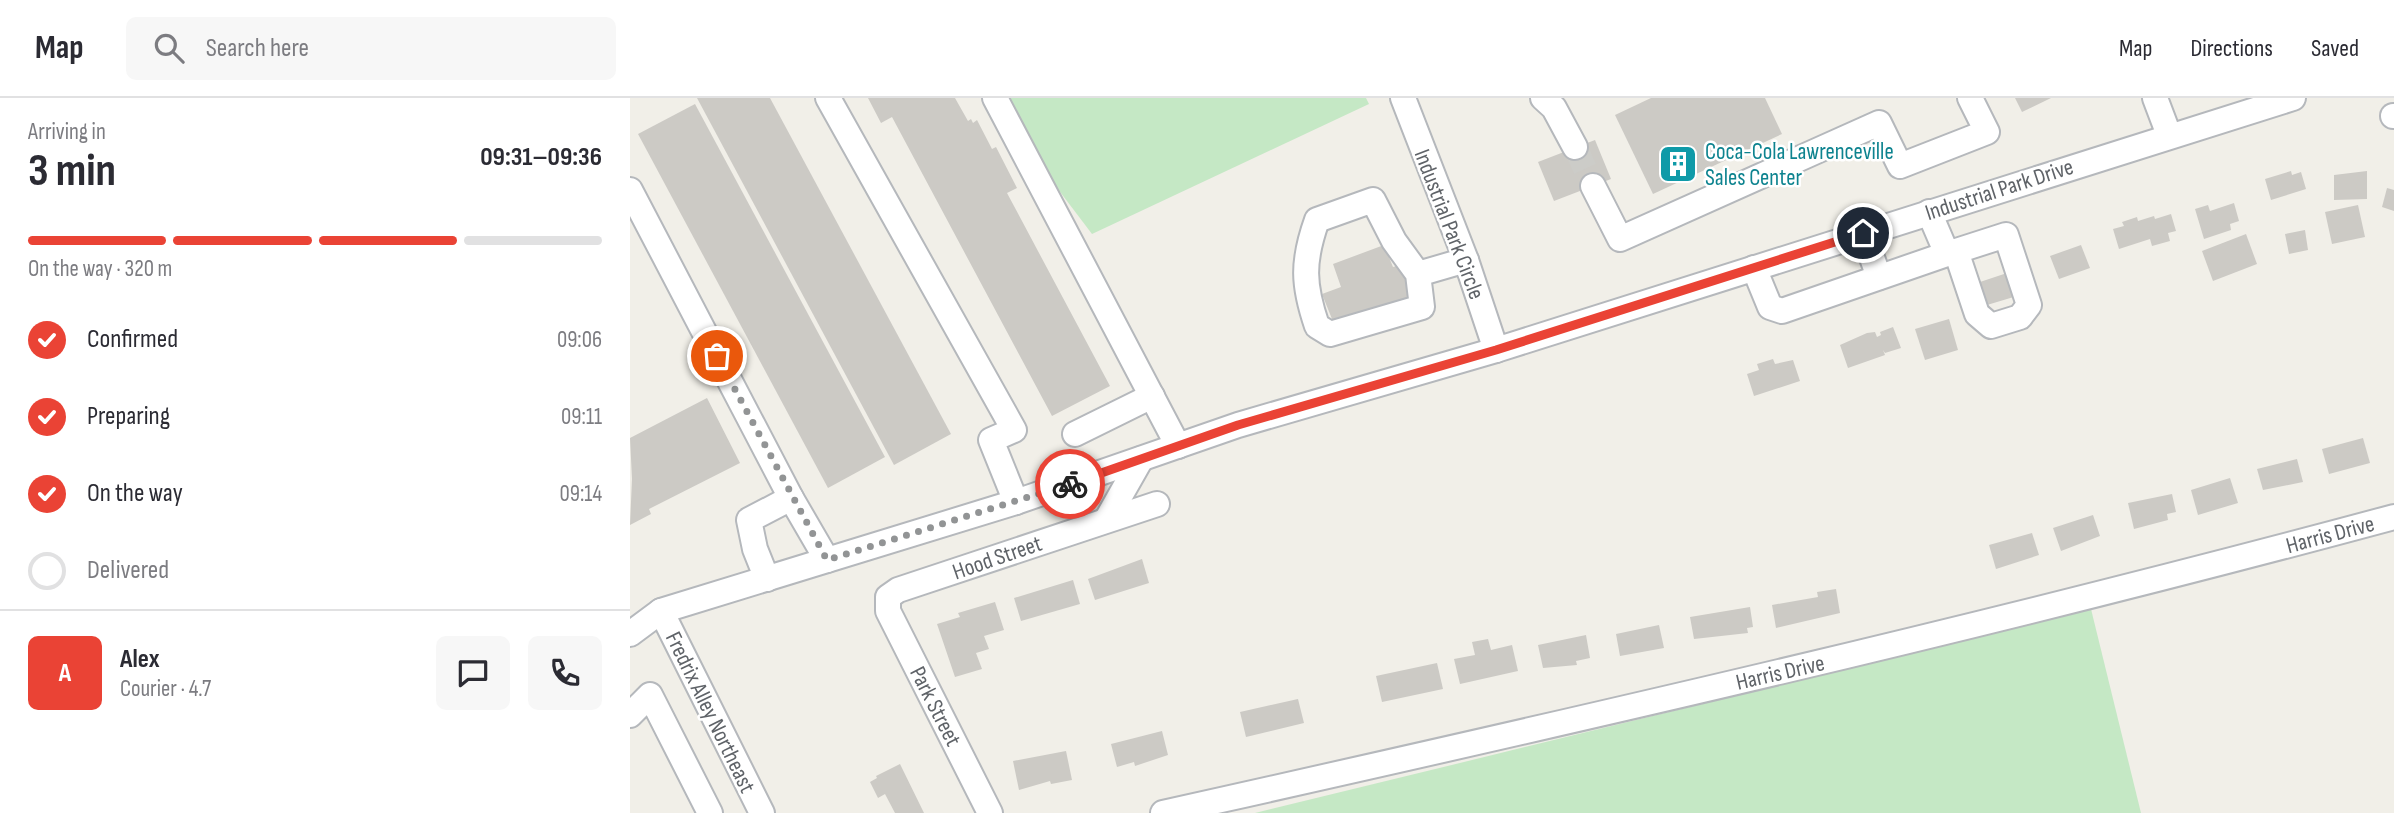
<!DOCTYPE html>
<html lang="en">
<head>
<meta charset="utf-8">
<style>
	body { margin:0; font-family:"Sofia Sans Condensed",sans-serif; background:#f7f7f7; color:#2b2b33; height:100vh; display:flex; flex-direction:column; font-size:26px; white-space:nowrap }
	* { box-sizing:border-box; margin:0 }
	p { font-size:23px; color:#7c7c81 }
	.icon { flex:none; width:38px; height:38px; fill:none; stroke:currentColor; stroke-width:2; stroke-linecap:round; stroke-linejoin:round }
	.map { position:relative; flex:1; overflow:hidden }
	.sheet { display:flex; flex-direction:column; background:#fff; width:630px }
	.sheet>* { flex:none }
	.pin { position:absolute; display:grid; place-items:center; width:60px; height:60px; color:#fff; margin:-30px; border:4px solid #fff; border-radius:50%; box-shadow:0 2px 7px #0007 }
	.courier { position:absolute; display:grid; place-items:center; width:70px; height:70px; margin:-35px; border:5px solid #ea4335; border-radius:50%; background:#fff; color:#222; box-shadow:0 2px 9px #0007 }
	.head em { font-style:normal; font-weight:700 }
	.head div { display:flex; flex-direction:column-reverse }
	.head { display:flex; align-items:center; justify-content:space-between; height:119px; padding:0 28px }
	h1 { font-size:46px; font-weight:700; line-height:52px }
	.bar { display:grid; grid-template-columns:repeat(4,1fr); gap:10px 7px; align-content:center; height:84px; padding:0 28px }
	.bar i { height:9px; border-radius:5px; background:#e1e1e2 }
	.bar .active { background:#ea4335 }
	.bar p { grid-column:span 4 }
	.line { display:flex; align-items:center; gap:18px; padding:0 28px; border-top:2px solid #e1e1e2 }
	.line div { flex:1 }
	.round { display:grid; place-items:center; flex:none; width:74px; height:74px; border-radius:10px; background:#f7f7f7 }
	ol { padding:0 28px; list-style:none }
	li { display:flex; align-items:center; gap:21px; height:77px }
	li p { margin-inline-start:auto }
	li .icon { padding:7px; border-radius:50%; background:#ea4335; color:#fff; stroke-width:4 }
	li:last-child { color:#7c7c81 }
	li i { width:38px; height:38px; border:4px solid #e1e1e2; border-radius:50% }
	header { display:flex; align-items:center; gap:42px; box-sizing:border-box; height:98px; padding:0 35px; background:#fff; border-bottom:2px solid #e1e1e2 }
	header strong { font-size:33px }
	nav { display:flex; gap:38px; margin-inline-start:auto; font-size:24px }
	.search { width:490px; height:63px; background:#f7f7f7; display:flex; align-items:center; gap:18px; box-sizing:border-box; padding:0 24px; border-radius:10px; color:#7c7c81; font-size:26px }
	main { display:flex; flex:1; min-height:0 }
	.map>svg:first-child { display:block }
</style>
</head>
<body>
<header>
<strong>Map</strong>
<div class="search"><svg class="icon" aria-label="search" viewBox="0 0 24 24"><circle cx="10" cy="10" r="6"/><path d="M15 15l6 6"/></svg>Search here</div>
<nav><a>Map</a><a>Directions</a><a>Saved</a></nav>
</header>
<main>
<section class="sheet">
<div class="head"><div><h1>3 min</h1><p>Arriving in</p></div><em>09:31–09:36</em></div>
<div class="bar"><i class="active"></i><i class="active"></i><i class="active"></i><i></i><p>On the way · 320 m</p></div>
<ol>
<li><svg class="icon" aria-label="check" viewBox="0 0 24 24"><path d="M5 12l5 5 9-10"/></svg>Confirmed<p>09:06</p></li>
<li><svg class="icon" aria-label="check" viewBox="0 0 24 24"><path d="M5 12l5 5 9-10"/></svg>Preparing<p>09:11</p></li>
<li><svg class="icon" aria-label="check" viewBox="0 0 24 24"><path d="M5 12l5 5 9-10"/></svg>On the way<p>09:14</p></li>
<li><i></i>Delivered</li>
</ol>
<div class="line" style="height:126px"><b class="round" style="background:#ea4335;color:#fff">A</b><div><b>Alex</b><p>Courier · 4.7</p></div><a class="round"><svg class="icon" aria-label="chat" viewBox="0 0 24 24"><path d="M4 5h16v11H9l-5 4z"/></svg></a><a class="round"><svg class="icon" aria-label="phone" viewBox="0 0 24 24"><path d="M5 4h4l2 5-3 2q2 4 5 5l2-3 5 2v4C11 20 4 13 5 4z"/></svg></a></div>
</section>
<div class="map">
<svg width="1764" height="715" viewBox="0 0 1764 715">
	<rect width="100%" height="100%" fill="#f1efe8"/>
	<g fill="#c5e8c5">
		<path d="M359,0H736L739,6L462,136Z"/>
		<path d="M1461,511L1511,715H625Z"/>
	</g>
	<g fill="#cccac5">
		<path d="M67,0H140L321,336L264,367Z"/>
		<path d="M238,0H325L338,23L341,21L343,25L347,22L362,51L366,49L387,90L377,95L480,288L422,318L262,19L251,25Z"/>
		<path d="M1021,0H1135L1152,36L1023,96L985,17Z"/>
		<path d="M1385,0H1421L1392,14Z"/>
		<path d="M65,6L255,359L198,390L8,36Z"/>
		<path d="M965,42L981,81L924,103L908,64Z"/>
		<path d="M1661,73L1662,77L1671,74L1676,91L1641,102L1635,81Z"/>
		<path d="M1737,73V101L1704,102V77Z"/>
		<path d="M1757,90L1764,92V113L1752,109Z"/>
		<path d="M1604,105L1609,123L1600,126L1601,132L1574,141L1565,111L1578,107L1580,113Z"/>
		<path d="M1728,107L1735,139L1702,146L1695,114Z"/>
		<path d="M1541,116L1546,133L1538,135L1540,143L1522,148L1520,141L1489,151L1483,131L1494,128L1492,124L1507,119L1508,123L1524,118L1525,121Z"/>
		<path d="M1675,132L1678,152L1659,156L1655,136Z"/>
		<path d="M1616,136L1627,166L1583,183L1572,153Z"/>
		<path d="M754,147L763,169L770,167L782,200L704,226L692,196L711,189L703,166Z"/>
		<path d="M1451,147L1460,170L1429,181L1420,158Z"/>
		<path d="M1380,174L1387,198L1357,207L1350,184Z"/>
		<path d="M1319,221L1328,252L1295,262L1285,231Z"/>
		<path d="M1263,229L1271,250L1255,255L1253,252L1255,257L1218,270L1210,247L1237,235L1245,234L1247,239L1251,237L1250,234Z"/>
		<path d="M1143,261L1145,266L1163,262L1170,283L1124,298L1117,276L1129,272L1127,266Z"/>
		<path d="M77,300L110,365L19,411L21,416L0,427L2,381L0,340Z"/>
		<path d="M1733,340L1740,365L1699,376L1692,351Z"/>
		<path d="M1667,361L1673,384L1633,392L1627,371Z"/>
		<path d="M1600,380L1608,405L1568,417L1561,392Z"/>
		<path d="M1542,396L1546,414L1537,416L1538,422L1504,431L1498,405Z"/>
		<path d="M1463,417L1470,438L1431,453L1423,430Z"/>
		<path d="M1402,435L1409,457L1366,471L1359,447Z"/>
		<path d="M512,461L519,485L465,502L458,481Z"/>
		<path d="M443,482L450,506L391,523L384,500Z"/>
		<path d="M1206,491L1210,515L1146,530L1142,507L1188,499L1187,494Z"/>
		<path d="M365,504L374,532L354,538L359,551L346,555L352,571L325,579L307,526L330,519L328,515Z"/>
		<path d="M1120,509L1123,529L1117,530L1118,535L1064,541L1060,519Z"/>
		<path d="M1029,527L1034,550L990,558L986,536Z"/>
		<path d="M956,537L960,560L946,563L947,567L913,570L908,547Z"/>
		<path d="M858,541L861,552L882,547L888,573L830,586L824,561L845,557L842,544Z"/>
		<path d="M807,565L813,591L752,604L746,578Z"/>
		<path d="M668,601L674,625L616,639L610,614Z"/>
		<path d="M532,633L538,657L505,668L504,664L487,669L481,646Z"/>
		<path d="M436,653L442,682L421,686L420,683L389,692L383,663Z"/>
		<path d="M270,666L294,715H265L255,696L248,700L240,684L247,680L246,678Z"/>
	</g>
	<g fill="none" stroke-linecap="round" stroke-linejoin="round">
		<path stroke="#ccccc8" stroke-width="24" stroke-dasharray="24 12" stroke-linecap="butt" d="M945,49L963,88"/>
		<defs>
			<g id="minor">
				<path d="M198,0L384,332L361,342L386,404"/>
				<path d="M365,0L548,348"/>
				<path d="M773,0L836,162L866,252"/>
				<path d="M913,0L924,10L945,49"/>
				<path d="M1525,0L1539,37"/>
				<path d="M1763,18H1764"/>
				<path d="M963,88L990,141L1249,25L1270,68L1357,34L1340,0"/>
				<path d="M0,92L161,400L197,462"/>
				<path d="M1299,114L1317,156L1376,137L1399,207L1390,219L1361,228L1347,216L1326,153"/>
				<path d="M1233,135L1249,179"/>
				<path d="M1124,170L1140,209L1152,213L1317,156"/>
				<path d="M788,176L764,143L743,102L687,122C672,164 673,187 687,228L700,236L792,209L788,176L836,162"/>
				<path d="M445,336L522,298"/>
				<path d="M477,421L511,361"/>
				<path d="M137,481L125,451L119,422L161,400"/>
				<path d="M31,513L132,715"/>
				<path d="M0,536L31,513L386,404L608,327L866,252L1663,0"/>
				<path d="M0,617L20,597L80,715"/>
				<path d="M360,715L258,513V499L268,492L527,406"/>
				<path d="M533,715C945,623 1356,529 1764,419"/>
			</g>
		</defs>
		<use href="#minor" stroke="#b5b8bc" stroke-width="28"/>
		<use href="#minor" stroke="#fff" stroke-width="24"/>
	</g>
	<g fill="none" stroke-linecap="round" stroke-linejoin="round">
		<path stroke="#929495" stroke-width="7" stroke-dasharray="0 12.6" d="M87,258L197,462L440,386"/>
		<path stroke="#ea4335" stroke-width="9" d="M440,386L608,327L866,252L1233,135"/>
	</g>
	<defs>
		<symbol id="building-square" viewBox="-11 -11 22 22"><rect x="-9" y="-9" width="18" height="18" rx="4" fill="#0f9aa8" stroke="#fff"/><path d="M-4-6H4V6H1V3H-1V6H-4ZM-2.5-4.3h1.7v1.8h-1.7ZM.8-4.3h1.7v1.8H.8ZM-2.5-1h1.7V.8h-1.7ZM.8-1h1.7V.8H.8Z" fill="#fff"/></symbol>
	</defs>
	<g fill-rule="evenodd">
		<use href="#building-square" x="1026" y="44" width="44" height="44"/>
	</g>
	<g text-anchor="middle" stroke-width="5" stroke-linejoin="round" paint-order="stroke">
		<g font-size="23" fill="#0d838f" stroke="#fff" text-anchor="start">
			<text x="1075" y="61">Coca-Cola Lawrenceville<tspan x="1075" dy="26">Sales Center</tspan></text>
		</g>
		<g font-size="23" fill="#5f6368" stroke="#fff">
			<text transform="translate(1369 91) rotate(-18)" y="8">Industrial Park Drive</text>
			<text transform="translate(820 126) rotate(69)" y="8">Industrial Park Circle</text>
			<text transform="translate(1700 436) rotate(-15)" y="8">Harris Drive</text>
			<text transform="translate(367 459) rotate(-19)" y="8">Hood Street</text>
			<text transform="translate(1150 574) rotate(-13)" y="8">Harris Drive</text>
			<text transform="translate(306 608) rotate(63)" y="8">Park Street</text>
			<text transform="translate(81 614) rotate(64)" y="8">Fredrix Alley Northeast</text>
		</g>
	</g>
</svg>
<div class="pin" style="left:87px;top:258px;background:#ea580c"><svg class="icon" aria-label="bag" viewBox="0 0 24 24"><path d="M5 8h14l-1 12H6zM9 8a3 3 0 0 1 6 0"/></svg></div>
<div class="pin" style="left:1233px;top:135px;background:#1f2937"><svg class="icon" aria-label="home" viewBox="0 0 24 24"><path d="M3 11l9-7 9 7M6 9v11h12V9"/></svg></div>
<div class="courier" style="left:440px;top:386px"><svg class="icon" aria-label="bike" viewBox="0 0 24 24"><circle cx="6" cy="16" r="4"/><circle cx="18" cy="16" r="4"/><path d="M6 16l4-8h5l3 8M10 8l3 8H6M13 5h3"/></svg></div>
</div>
</main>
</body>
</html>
